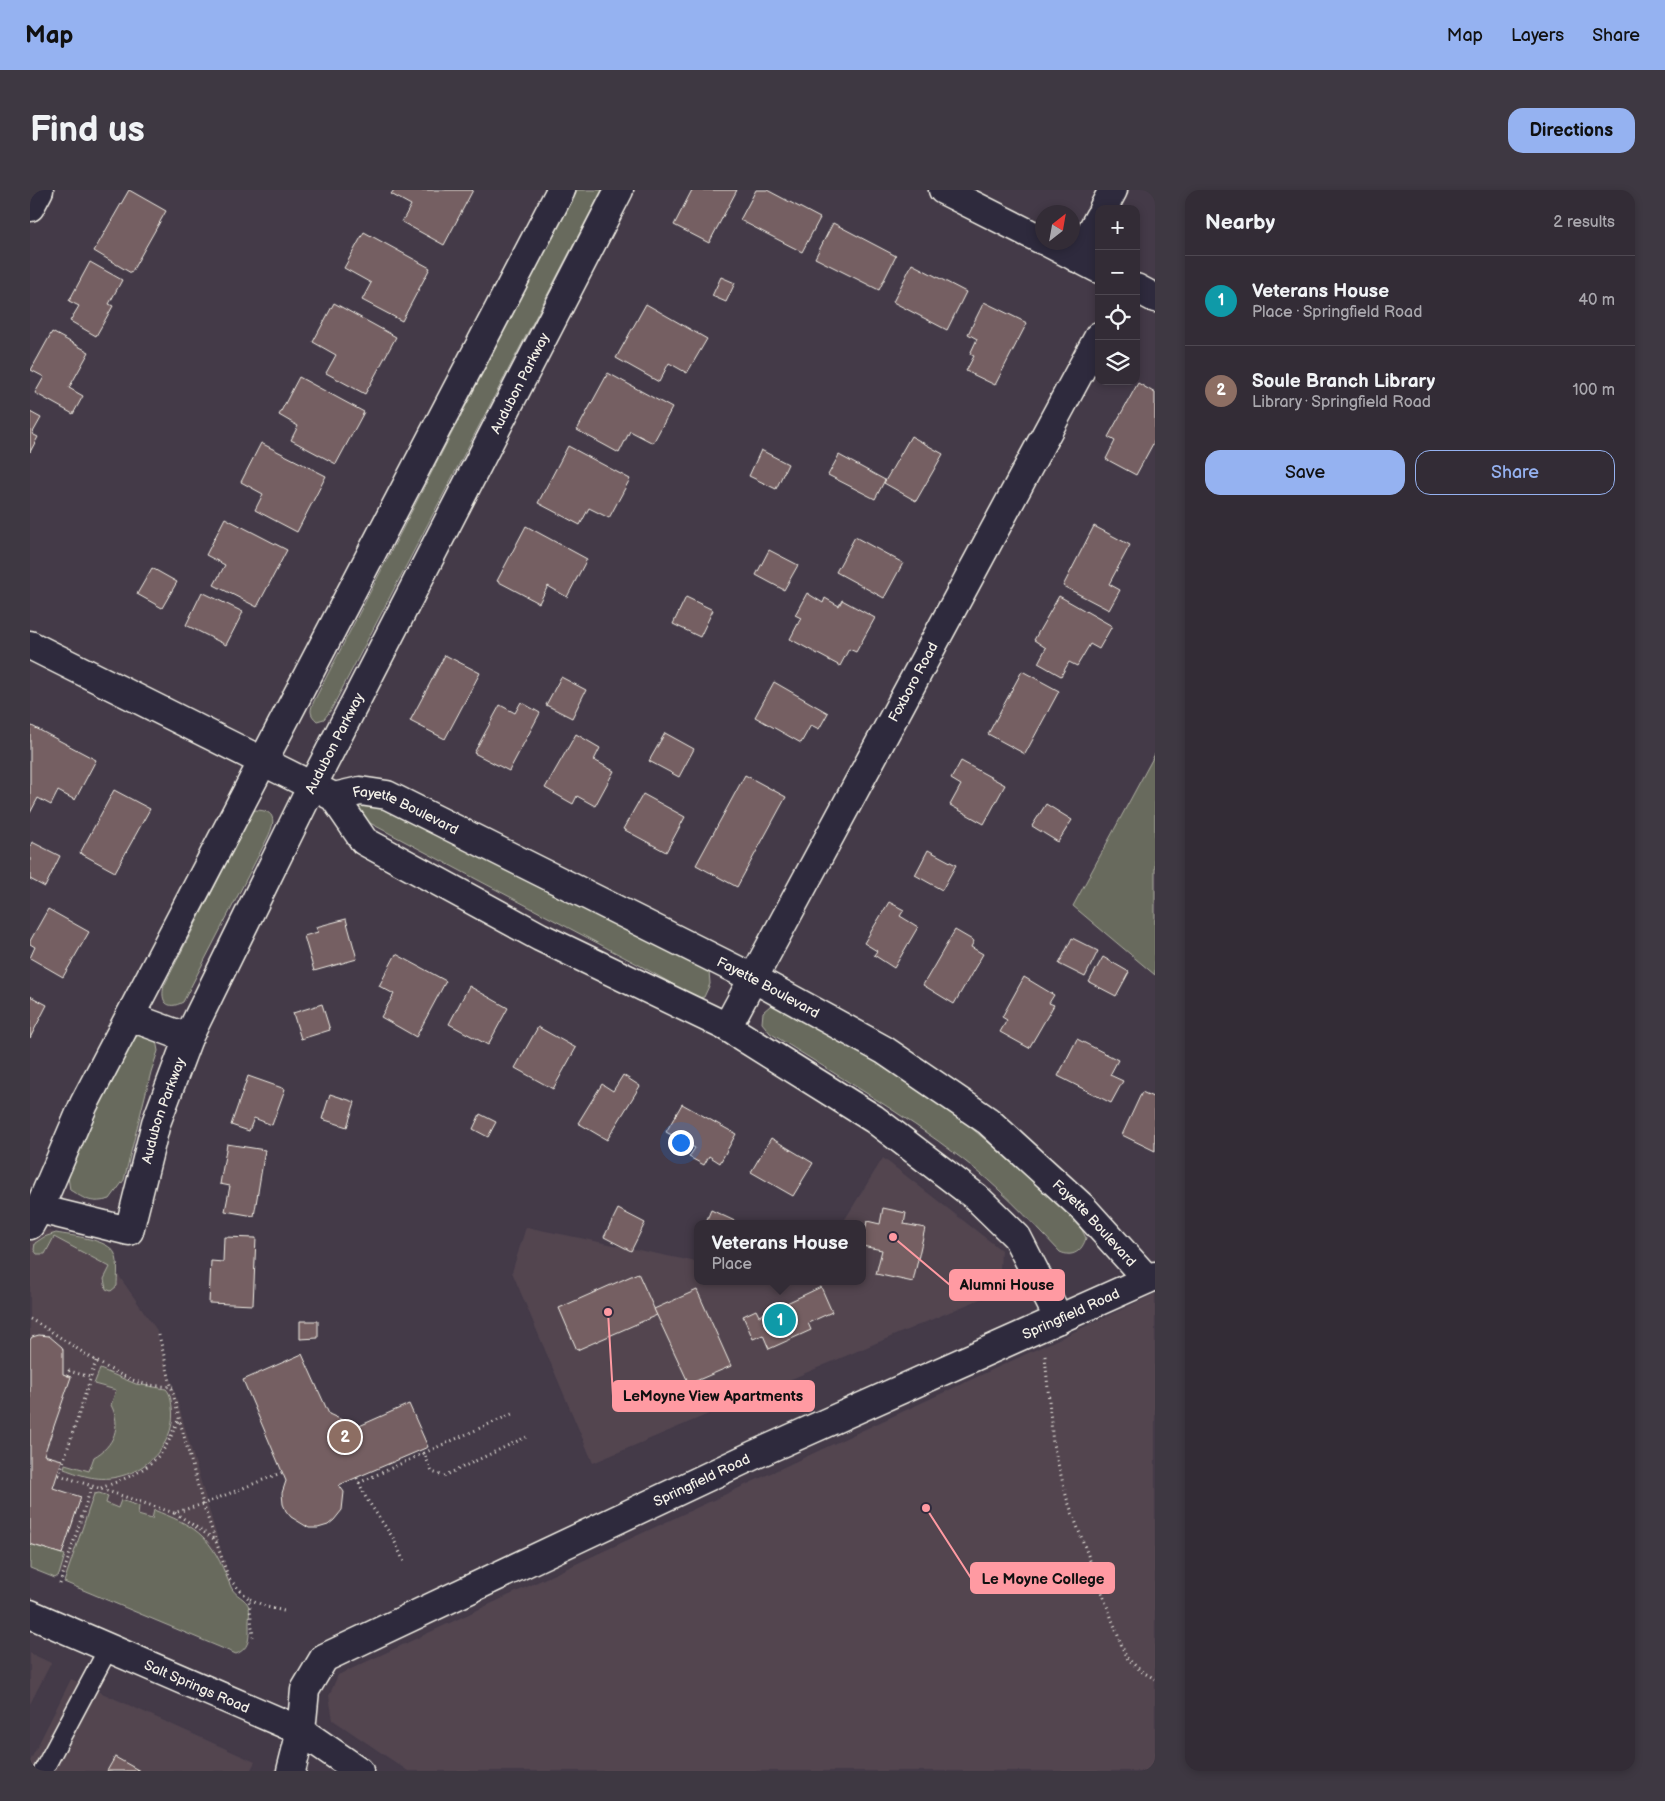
<!DOCTYPE html>
<meta charset="utf-8">
<style>
body{margin:0;font-family:"Balsamiq Sans",sans-serif;background:#3e3842;color:#f1f3f6}
.controls{position:absolute;right:15px;top:15px;display:grid;overflow:hidden;border-radius:10px;box-shadow:0 2px 8px #0003}
.controls button{width:45px;height:45px;display:grid;place-items:center;padding:0;border:0;border-bottom:1px solid #4e4851;background:#332c36;color:#f1f3f6;font:25px sans-serif}
.compass{position:absolute;left:1005px;top:15px;width:45px;height:45px;border-radius:50%;background:#332c36;box-shadow:0 2px 8px #0003;rotate:31deg}
.you{position:absolute;left:650px;top:952px;width:18px;height:18px;margin:-12px;border:4px solid #fff;border-radius:50%;background:#1a73e8;box-shadow:0 0 0 8px #1a73e833}
.badge{display:grid;place-items:center;width:32px;height:32px;border-radius:50%;background:#95b2f1;color:#fff;font-size:16px;font-weight:700}
.pin{position:absolute;translate:-50% -50%;border:2px solid #fff;box-shadow:0 1px 5px #0006}
.popup{position:absolute;left:664px;top:1030px;width:172px;height:65px;box-sizing:border-box;display:grid;place-content:center;border-radius:10px;background:#332c36;filter:drop-shadow(0 1px 4px #0005);font-size:16px;white-space:nowrap;color:#a9a7ad}
.popup b{font-size:19px;color:#f1f3f6}
.popup::after{content:'';position:absolute;left:50%;top:100%;margin-left:-10px;border:10px solid transparent;border-top-color:#332c36}
.list{margin:0;padding:0;list-style:none}
h2{display:flex;justify-content:space-between;align-items:center;height:65px;margin:0;padding:0 20px;font-size:21px}
h2 small{font-size:16px;font-weight:400;color:#a9a7ad}
.list li{display:grid;grid-template-columns:32px 1fr auto;gap:15px;align-items:center;box-sizing:border-box;height:90px;padding:0 20px;border-top:1px solid #4e4851}
.list b{display:block;font-size:19px;white-space:nowrap}
.list p{margin:0;font-size:16px;white-space:nowrap;color:#a9a7ad}
.list em{font-size:16px;font-style:normal;color:#a9a7ad}
.actions{display:flex;gap:10px;padding:15px 20px}
.actions a{flex:1;padding:11px 0;border:1px solid #95b2f1;border-radius:15px;text-align:center;font-size:18px;color:#95b2f1}
.actions .main{background:#95b2f1;color:#111}
.icon{flex:none;width:28px;height:28px;fill:none;stroke:currentColor;stroke-width:2;stroke-linecap:round;stroke-linejoin:round}
.map{position:relative;flex:none;width:1125px;height:1581px;overflow:hidden;border-radius:15px}
header{display:flex;align-items:center;gap:30px;box-sizing:border-box;height:70px;padding:0 25px;background:#95b2f1;color:#111}
header strong{font-size:24px}
nav{display:flex;gap:28px;margin-inline-start:auto;font-size:18px}
.intro{display:flex;align-items:center;justify-content:space-between;box-sizing:border-box;height:120px;padding:0 30px}
h1{margin:0;font-size:35px}
.button{padding:12px 22px;border-radius:15px;background:#95b2f1;color:#111;font-size:18px;font-weight:700}
main{display:flex;gap:30px;padding:0 30px}
aside{flex:1;background:#332c36;border-radius:15px;box-shadow:0 2px 8px #0003}
.map>svg:first-child{display:block}
.built{fill:#524550}
.green{fill:#676b5d;stroke:#aeaea2}
.building{fill:#745e62;stroke:#f4f1e8}
.lines{fill:none;stroke-linecap:round;stroke-linejoin:round}
.lane-casing{stroke:#f4f1e8;stroke-width:21}
.street-casing{stroke:#f4f1e8;stroke-width:31}
.secondary-casing{stroke:#f4f1e8;stroke-width:31}
.path{stroke:#f4f1e8;stroke-width:3;stroke-dasharray:1 4;stroke-linecap:butt}
.lane{stroke:#2f2a3d;stroke-width:18}
.street{stroke:#2f2a3d;stroke-width:28}
.secondary{stroke:#2f2a3d;stroke-width:28}
.labels{text-anchor:middle;stroke-width:4;stroke-linejoin:round;paint-order:stroke}
.street-label{font-size:14px;fill:#f4f1e8;stroke:#2f2a3d}
.leader{fill:none;stroke:#ff9aa2;stroke-width:2}
.callout-dot{fill:#ff9aa2;stroke:#2f2a3d;stroke-width:2}
.callout{fill:#ff9aa2;stroke:#ff9aa2;stroke-width:2}
.callout-label{font-size:15px;text-anchor:middle;font-weight:bold;fill:#111}
</style>
<header>
<strong>Map</strong>
<nav><a>Map</a><a>Layers</a><a>Share</a></nav>
</header>
<div class="intro"><h1>Find us</h1><a class="button">Directions</a></div>
<main>
<div class="map">
<svg width="1125" height="1581" viewBox="0 0 1125 1581">
<rect width="100%" height="100%" fill="#443a48"/>
<filter id="ink" filterUnits="userSpaceOnUse"><feTurbulence type="fractalNoise" baseFrequency=".02" numOctaves="2"/><feDisplacementMap in="SourceGraphic" scale="10" xChannelSelector="R" yChannelSelector="G"/><feConvolveMatrix kernelMatrix="1 2 1 2 8 2 1 2 1" color-interpolation-filters="sRGB"/></filter>
<g filter="url(#ink)">
<!-- built -->
<g class="built">
<path d="M853 968 971 1060 969 1101 563 1273 482 1082 496 1037 667 1072 668 1091H832V1034H812Z"/>
<path d="M19 1040 82 1076 126 1139 213 1435 204 1453 0 1371V1053L5 1044Z"/>
<path d="M1125 1104V1581H378L303 1530 299 1506 308 1485Z"/>
<path d="M0 1463 21 1473 0 1514Z"/>
<path d="M41 1489 225 1572 220 1581H0V1571Z"/>
</g>
<!-- green -->
<g class="green">
<path d="M547 0H572L301 520 294 529 287 531C279 524 280 520 284 511Z"/>
<path d="M1125 564V785L1043 716Z"/>
<path d="M318 611 344 614 679 781 680 794 674 807 667 808 609 775 321 623Z"/>
<path d="M225 620C247 620 245 632 238 647L153 812C137 821 130 811 134 796L222 623Z"/>
<path d="M741 815 753 816 770 826 842 870 926 925 983 973 1024 1010 1052 1040 1056 1048C1052 1061 1043 1068 1030 1062 999 1029 967 995 931 968 871 922 804 884 740 843L732 833 733 822Z"/>
<path d="M114 842 126 850 128 861 121 882 94 990 80 1009C62 1014 56 1010 40 1000L37 980 38 972 98 858 106 847Z"/>
<path d="M26 1043C42 1046 79 1049 85 1064 89 1073 87 1087 87 1096L81 1101 76 1099 74 1089 80 1077 24 1047 15 1064H7L4 1060 5 1053 14 1047Z"/>
<path d="M70 1179 106 1194 136 1199C141 1204 141 1211 142 1217 147 1249 120 1279 91 1286 69 1292 53 1286 34 1279L35 1274 59 1281 64 1267C84 1256 92 1236 81 1215L86 1200 64 1194Z"/>
<path d="M69 1303 78 1306 76 1313 88 1318 91 1310 109 1316 108 1325 122 1329 124 1320C141 1327 161 1334 174 1348 188 1363 193 1379 201 1397 205 1406 216 1408 219 1417 220 1421 219 1428 219 1432 219 1446 221 1458 206 1464L34 1392 64 1304Z"/>
<path d="M0 1354 35 1365 29 1385 25 1388 0 1378Z"/>
</g>
<!-- building -->
<g class="building">
<path d="M99 0 136 21 101 83 64 61Z"/>
<path d="M364 0H443L414 55 372 32 381 15 361 4Z"/>
<path d="M662 0H707L679 53 644 35Z"/>
<path d="M726 0H737L790 28 772 62 710 30Z"/>
<path d="M803 33 866 66 849 100 785 68Z"/>
<path d="M334 42 400 78 372 131 332 110 341 93 314 78Z"/>
<path d="M60 72 92 90 79 114 83 116 66 146 40 131 49 116 39 111Z"/>
<path d="M882 74 936 102 917 140 863 112Z"/>
<path d="M691 87 705 93 696 112 682 106Z"/>
<path d="M954 112 997 133 965 195 936 181 944 166 940 164 947 149 938 144Z"/>
<path d="M304 113 366 147 335 204 296 183 306 165 283 152Z"/>
<path d="M616 114 677 149 657 183 639 173 629 192 586 168Z"/>
<path d="M22 142 59 162 39 198 53 206 43 224 5 203 14 187 1 180Z"/>
<path d="M578 183 642 218 623 253 600 241 589 263 547 240Z"/>
<path d="M269 187 334 222 306 274 261 250 268 236 249 225Z"/>
<path d="M1108 193 1125 203V250L1106 285 1076 269 1085 251 1078 247Z"/>
<path d="M0 222 11 228 2 244 8 247 0 262Z"/>
<path d="M881 246 913 264 886 311 854 293Z"/>
<path d="M231 253 296 286 267 342 225 320 233 304 211 292Z"/>
<path d="M538 256 600 289 579 328 559 318 550 335 508 313Z"/>
<path d="M731 260 758 274 746 299 719 286Z"/>
<path d="M809 265 855 290 845 309 798 285Z"/>
<path d="M195 328 257 360 227 417 184 395 195 375 176 365Z"/>
<path d="M496 336 557 369 537 407 518 396 509 413 467 391Z"/>
<path d="M1064 336 1100 355 1079 394 1090 400 1079 420 1033 396Z"/>
<path d="M825 347 873 373 854 408 806 382Z"/>
<path d="M739 360 768 375 754 400 726 385Z"/>
<path d="M122 378 147 392 132 418 107 404Z"/>
<path d="M172 402 213 422 196 455 156 435Z"/>
<path d="M777 403 793 413 795 408 809 416 812 410 845 428 826 462 819 459 810 476 760 449 771 428 765 425Z"/>
<path d="M1029 406 1082 436 1069 459 1060 454 1047 476 1039 472 1031 486 1008 473 1016 458 1004 450Z"/>
<path d="M656 407 683 420 670 447 643 434Z"/>
<path d="M415 465 450 483 415 549 380 531Z"/>
<path d="M992 481 1029 501 995 564 958 544Z"/>
<path d="M531 487 556 500 542 528 516 515Z"/>
<path d="M744 492 798 523 789 539 781 535 771 553 725 527Z"/>
<path d="M491 512 510 523 479 581 444 563 470 515 485 523Z"/>
<path d="M0 535 66 570 45 610 28 601 21 615 8 608 0 623Z"/>
<path d="M635 543 664 559 649 587 619 571Z"/>
<path d="M546 544 570 558 564 570 584 581 565 616 547 606 543 614 515 598Z"/>
<path d="M931 571 975 595 954 634 920 615 931 595 921 589Z"/>
<path d="M715 585 756 607 707 697 666 675Z"/>
<path d="M84 600 120 619 85 682 50 663Z"/>
<path d="M613 604 655 627 636 662 593 639Z"/>
<path d="M1016 614 1042 630 1028 652 1002 636Z"/>
<path d="M2 652 30 666 15 697 0 689V657Z"/>
<path d="M898 660 926 675 912 700 885 685Z"/>
<path d="M859 712 874 720 870 726 888 737 864 778 844 765 847 761 834 753Z"/>
<path d="M18 719 59 742 33 787 0 768 5 757 0 754V751Z"/>
<path d="M316 729 327 769 284 781 274 746 288 742 286 737Z"/>
<path d="M925 740 944 751 941 757 953 764 924 814 893 795Z"/>
<path d="M1042 748 1068 761 1055 787 1029 774Z"/>
<path d="M366 764 416 791 386 847 351 827 364 804 349 796Z"/>
<path d="M1073 767 1099 782 1086 806 1059 792Z"/>
<path d="M994 787 1024 805 1019 813 1024 815 999 858 970 842 977 830 972 827Z"/>
<path d="M439 796 478 818 458 855 419 834Z"/>
<path d="M0 806 17 815 0 848Z"/>
<path d="M292 814 300 840 271 849 263 823Z"/>
<path d="M508 837 546 858 523 899 485 878Z"/>
<path d="M1047 849 1088 870 1080 885 1093 891 1081 913 1028 886Z"/>
<path d="M593 885 610 896 577 950 548 933 572 894 583 901Z"/>
<path d="M218 886 255 899 242 935 224 928 219 941 201 935Z"/>
<path d="M1112 902 1125 908V961L1092 945Z"/>
<path d="M300 904 325 912 317 937 292 929Z"/>
<path d="M652 914 706 944 690 973 679 966 674 975 659 967 665 958 636 942Z"/>
<path d="M450 924 466 932 458 947 443 939Z"/>
<path d="M741 948 783 973 763 1006 721 982Z"/>
<path d="M197 954 235 960 224 1026 195 1021 200 996 190 994Z"/>
<path d="M853 1018 876 1023 874 1034 895 1038 883 1092 846 1084 852 1060 832 1056 837 1031 850 1034Z"/>
<path d="M588 1019 615 1033 601 1061 574 1047Z"/>
<path d="M681 1020 709 1033V1034H675Z"/>
<path d="M194 1047 226 1048 223 1115 179 1113 181 1071 193 1072Z"/>
<path d="M608 1083 627 1125 547 1160 529 1118Z"/>
<path d="M791 1097 802 1122 778 1133 781 1140 739 1159 733 1145 723 1149 713 1126 726 1120 729 1126Z"/>
<path d="M667 1100 701 1176 659 1194 624 1119Z"/>
<path d="M270 1131H288V1148L270 1149Z"/>
<path d="M9 1145 19 1146 32 1157 33 1160V1184L41 1187 14 1265 32 1270 23 1298 51 1307 32 1364 0 1354V1150L2 1147Z"/>
<path d="M272 1164 299 1224 327 1237 379 1214 398 1257 309 1295 314 1302 312 1320 304 1330 298 1335 288 1338H279L261 1327 256 1321 253 1314 252 1303 256 1291 213 1190Z"/>
<path d="M85 1567 110 1581H77Z"/>
</g>
<g class="lines">
<!-- lane casing -->
<g class="lane-casing">
<path id="lane" d="M13 1581 78 1459"/>
</g>
<!-- street casing -->
<g class="street-casing">
<g id="street">
<path d="M913 0 1012 50"/>
<path d="M0 17 9 0"/>
<path d="M1073 19 1083 0"/>
<path d="M1017 52 1069 79"/>
<path d="M1047 68 1069 27"/>
<path d="M1106 98 1125 108"/>
<path d="M0 455 304 607 334 651 510 747 697 837 844 929 946 1007 987 1047 1029 1129"/>
<path id="s1" d="M304 607 330 601 357 605 723 788 854 860 958 931 1051 1016 1117 1089"/>
<path d="M101 827 158 848"/>
<path id="s2" d="M697 837 1069 146"/>
<path id="s3" d="M9 1019 99 1041 126 933 158 848 282 596 589 0"/>
<path d="M0 1035 9 1019 54 914 531 0"/>
<path d="M261 1581 271 1541 329 1581"/>
</g>
</g>
<!-- secondary casing -->
<g class="secondary-casing">
<g id="secondary">
<path id="s4" d="M0 1424 271 1541 275 1500 294 1468 724 1265 1125 1086"/>
</g>
</g>
<!-- path -->
<g class="path">
<path d="M0 1129C35 1148 71 1179 108 1192 118 1196 132 1196 143 1197"/>
<path d="M129 1145 149 1228 173 1314 199 1389 219 1409 223 1447"/>
<path d="M1015 1166 1023 1254 1037 1309 1096 1467 1111 1481 1125 1489"/>
<path d="M66 1171 29 1285 144 1323 173 1314 253 1282"/>
<path d="M37 1186 39 1181 60 1187"/>
<path d="M394 1263 484 1223"/>
<path d="M327 1288 336 1308 363 1348 375 1374"/>
<path d="M329 1293 394 1263 402 1282 414 1286 496 1247"/>
<path d="M71 1298C97 1288 123 1279 137 1254 142 1246 144 1237 149 1229"/>
<path d="M145 1323 187 1351"/>
<path d="M30 1394 62 1295"/>
<path d="M220 1409 237 1417 254 1421"/>
</g>
<!-- lane -->
<use href="#lane" class="lane"/>
<!-- street -->
<use href="#street" class="street"/>
<!-- secondary -->
<use href="#secondary" class="secondary"/>
</g>
</g>
<g class="labels">
<!-- street labels -->
<g class="street-label">
<text dy="5" stroke="none"><textPath href="#s3" startOffset="1029">Audubon Parkway</textPath></text>
<text dy="5" stroke="none"><textPath href="#s2" startOffset="392">Foxboro Road</textPath></text>
<text dy="5" stroke="none"><textPath href="#s3" startOffset="624">Audubon Parkway</textPath></text>
<text dy="5" stroke="none"><textPath href="#s1" startOffset="76">Fayette Boulevard</textPath></text>
<text dy="5" stroke="none"><textPath href="#s1" startOffset="481">Fayette Boulevard</textPath></text>
<text dy="5" stroke="none"><textPath href="#s3" startOffset="218">Audubon Parkway</textPath></text>
<text dy="5" stroke="none"><textPath href="#s1" startOffset="886">Fayette Boulevard</textPath></text>
<text dy="5" stroke="none"><textPath href="#s4" startOffset="1196">Springfield Road</textPath></text>
<text dy="5" stroke="none"><textPath href="#s4" startOffset="791">Springfield Road</textPath></text>
<text dy="5" stroke="none"><textPath href="#s4" startOffset="182">Salt Springs Road</textPath></text>
</g>
</g>
<!-- callouts -->
<path class="leader" d="M863 1047L920 1095M578 1122L583 1206M896 1318L941 1388"/>
<g class="callout-dot">
<circle cx="863" cy="1047" r="5"/>
<circle cx="578" cy="1122" r="5"/>
<circle cx="896" cy="1318" r="5"/>
</g>
<g class="callout">
<rect x="920" y="1080" width="114" height="30" rx="5"/>
<rect x="583" y="1191" width="201" height="30" rx="5"/>
<rect x="941" y="1373" width="143" height="30" rx="5"/>
</g>
<g class="callout-label">
<text x="977" y="1100">Alumni House</text>
<text x="683" y="1211">LeMoyne View Apartments</text>
<text x="1013" y="1394">Le Moyne College</text>
</g>
</svg>
<div class="controls">
<button>+</button>
<button>−</button>
<button><svg class="icon" aria-label="locate" viewBox="0 0 24 24"><circle cx="12" cy="12" r="6"/><path d="M12 2v4M12 18v4M2 12h4M18 12h4"/></svg></button>
<button><svg class="icon" aria-label="layers" viewBox="0 0 24 24"><path d="M12 4l9 5-9 5-9-5zM3 14l9 5 9-5"/></svg></button>
</div>
<svg class="compass" viewBox="-18 -18 36 36"><path d="M0-13l5 13h-10z" fill="#e53935"/><path d="M0 13l5-13h-10z" fill="#a9a7ad"/></svg>
<div class="you"></div>
<div class="pin badge" style="left:750px;top:1130px;background:#0f9aa8">1</div>
<div class="popup"><b>Veterans House</b>Place</div>
<div class="pin badge" style="left:315px;top:1247px;background:#8d6e63">2</div>
</div>
<aside>
<h2>Nearby<small>2 results</small></h2>
<ul class="list">
<li><span class="badge" style="background:#0f9aa8">1</span><div><b>Veterans House</b><p>Place · Springfield Road</p></div><em>40 m</em></li>
<li><span class="badge" style="background:#8d6e63">2</span><div><b>Soule Branch Library</b><p>Library · Springfield Road</p></div><em>100 m</em></li>
</ul>
<div class="actions"><a class="main">Save</a><a>Share</a></div>
</aside>
</main>
